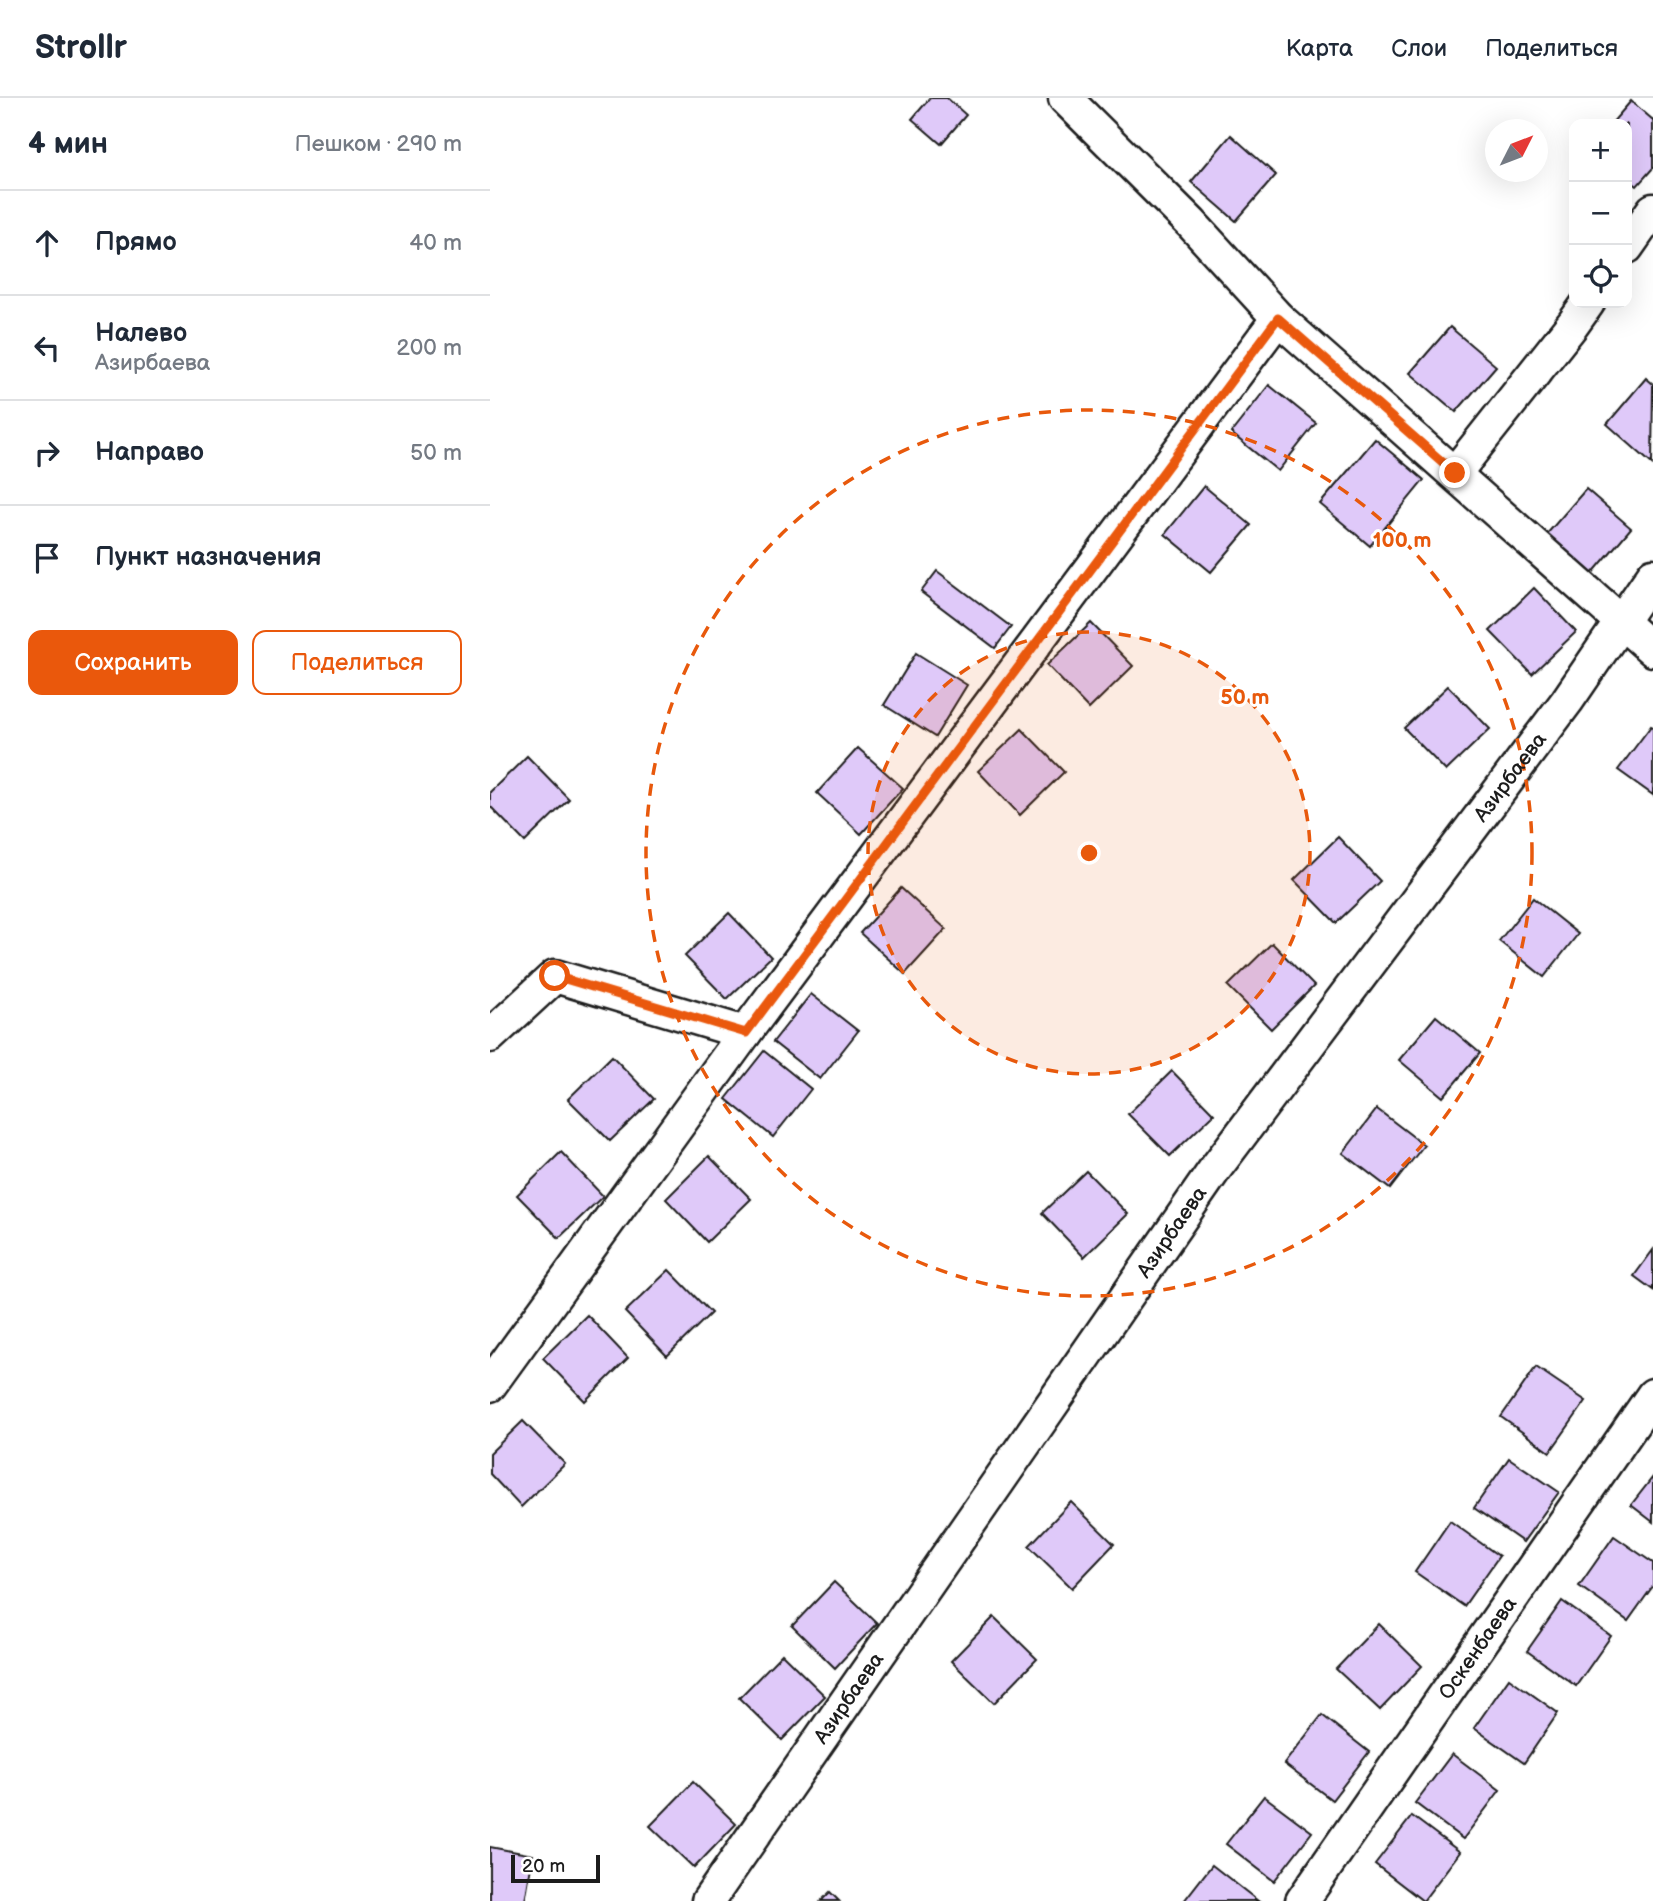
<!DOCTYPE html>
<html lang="ru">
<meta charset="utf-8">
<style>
body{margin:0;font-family:"Balsamiq Sans",sans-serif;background:#f6f6f7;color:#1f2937}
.controls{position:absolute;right:21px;top:21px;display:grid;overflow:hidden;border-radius:14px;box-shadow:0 7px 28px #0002}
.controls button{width:63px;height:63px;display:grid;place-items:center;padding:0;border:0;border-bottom:2px solid #e0e1e3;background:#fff;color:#1f2937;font:35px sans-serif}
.compass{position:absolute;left:995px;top:21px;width:63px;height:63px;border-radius:50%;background:#fff;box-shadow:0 7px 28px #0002;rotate:48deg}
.scale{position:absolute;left:21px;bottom:18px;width:89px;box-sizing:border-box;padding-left:7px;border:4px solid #1c1c1c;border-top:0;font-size:19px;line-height:24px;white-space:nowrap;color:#1c1c1c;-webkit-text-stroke:5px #fff;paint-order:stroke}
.stop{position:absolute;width:21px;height:21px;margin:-16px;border:5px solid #ea580c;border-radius:50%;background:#fff}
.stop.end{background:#ea580c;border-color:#fff;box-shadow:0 2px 7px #0008}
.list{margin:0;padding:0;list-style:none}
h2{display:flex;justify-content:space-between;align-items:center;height:91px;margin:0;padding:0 28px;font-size:30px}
h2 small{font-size:23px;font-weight:400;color:#747a83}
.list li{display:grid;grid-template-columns:46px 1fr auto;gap:21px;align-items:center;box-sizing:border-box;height:105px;padding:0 28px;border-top:2px solid #e0e1e3}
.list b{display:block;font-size:26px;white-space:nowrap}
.list p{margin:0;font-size:23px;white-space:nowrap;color:#747a83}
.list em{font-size:23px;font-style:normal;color:#747a83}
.actions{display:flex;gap:14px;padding:21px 28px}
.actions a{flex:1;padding:16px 0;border:2px solid #ea580c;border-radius:14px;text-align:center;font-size:24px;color:#ea580c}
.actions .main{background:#ea580c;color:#fff}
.icon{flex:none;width:38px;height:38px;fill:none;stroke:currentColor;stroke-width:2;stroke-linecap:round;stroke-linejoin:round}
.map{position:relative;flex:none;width:1163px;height:1803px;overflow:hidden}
header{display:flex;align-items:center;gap:42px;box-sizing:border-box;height:98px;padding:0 35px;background:#fff;border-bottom:2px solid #e0e1e3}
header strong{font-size:33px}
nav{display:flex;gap:38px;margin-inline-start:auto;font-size:24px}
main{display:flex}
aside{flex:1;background:#fff}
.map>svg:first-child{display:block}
.building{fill:#dfc9f9;stroke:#1c1c1c;stroke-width:2}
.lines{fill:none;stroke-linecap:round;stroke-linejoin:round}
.minor-casing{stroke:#1c1c1c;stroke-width:37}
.minor{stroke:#fff;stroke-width:32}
.route{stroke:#ea580c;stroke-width:9}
.ring{fill:none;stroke:#e8590c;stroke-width:3.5;stroke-dasharray:12 9}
.labels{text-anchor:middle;stroke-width:6;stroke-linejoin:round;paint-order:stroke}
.street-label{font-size:21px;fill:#1c1c1c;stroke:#fff}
.centre{fill:#e8590c;stroke:#fff;stroke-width:3.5}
.ring-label{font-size:21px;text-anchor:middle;font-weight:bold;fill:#e8590c;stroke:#fff;stroke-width:6;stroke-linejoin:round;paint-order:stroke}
</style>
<header>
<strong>Strollr</strong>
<nav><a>Карта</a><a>Слои</a><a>Поделиться</a></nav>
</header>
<main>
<aside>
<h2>4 мин<small>Пешком · 290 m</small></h2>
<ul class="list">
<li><svg class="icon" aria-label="ahead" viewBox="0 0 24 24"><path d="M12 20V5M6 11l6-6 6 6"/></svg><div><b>Прямо</b></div><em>40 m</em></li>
<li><svg class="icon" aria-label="left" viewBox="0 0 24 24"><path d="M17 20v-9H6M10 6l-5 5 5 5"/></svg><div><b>Налево</b><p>Азирбаева</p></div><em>200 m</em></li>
<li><svg class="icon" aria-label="right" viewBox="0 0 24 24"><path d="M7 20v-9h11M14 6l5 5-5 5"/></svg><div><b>Направо</b></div><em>50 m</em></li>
<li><svg class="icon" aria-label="arrive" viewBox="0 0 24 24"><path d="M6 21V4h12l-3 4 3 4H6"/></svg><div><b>Пункт назначения</b></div></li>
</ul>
<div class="actions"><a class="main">Сохранить</a><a>Поделиться</a></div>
</aside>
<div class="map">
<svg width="1163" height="1803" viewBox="0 0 1163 1803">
<rect width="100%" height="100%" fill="#fff"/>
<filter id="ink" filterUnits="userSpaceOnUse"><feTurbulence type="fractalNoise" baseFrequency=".0143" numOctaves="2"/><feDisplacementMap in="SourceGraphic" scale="14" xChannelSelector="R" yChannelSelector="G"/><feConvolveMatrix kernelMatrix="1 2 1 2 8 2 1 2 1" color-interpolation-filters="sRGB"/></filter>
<g filter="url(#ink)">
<!-- building -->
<g class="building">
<path d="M440 0H457L476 17 451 46 422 21Z"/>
<path d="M1141 3 1163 22V70L1147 88 1137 80V26H1121Z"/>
<path d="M741 37 786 77 746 123 701 84Z"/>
<path d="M960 229 1006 268 966 314 920 275Z"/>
<path d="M1156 280 1163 286 1162 366 1117 326Z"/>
<path d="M779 287 826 325 788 373 741 335Z"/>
<path d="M885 341 934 382 880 448 830 406Z"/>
<path d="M714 388 761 427 721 474 675 436Z"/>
<path d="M1096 391 1141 430 1101 477 1056 437Z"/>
<path d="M447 473 521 529 505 550 431 494Z"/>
<path d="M1044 490 1086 534 1042 576 1000 533Z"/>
<path d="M601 525 643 568 599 611 557 567Z"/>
<path d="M426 555 477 587 445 639 394 607Z"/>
<path d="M958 588 1000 631 956 673 914 630Z"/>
<path d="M1161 628 1163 629V697L1128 672Z"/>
<path d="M532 631 574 674 530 717 488 673Z"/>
<path d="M368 650 413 690 371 736 327 695Z"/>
<path d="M37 658 79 701 35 744 0 708V694Z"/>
<path d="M848 739 890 783 846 825 804 782Z"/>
<path d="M411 790 456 831 415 876 370 835Z"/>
<path d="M1043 800 1088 836 1054 879 1009 843Z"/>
<path d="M239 815 281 859 237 901 195 858Z"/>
<path d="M782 845 824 888 781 931 738 888Z"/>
<path d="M321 896 368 933 330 981 283 944Z"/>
<path d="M946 918 990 955 953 999 909 962Z"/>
<path d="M274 953 321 991 283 1039 236 1001Z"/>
<path d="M122 958 164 1001 120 1043 78 1001Z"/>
<path d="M682 973 724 1016 680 1058 638 1016Z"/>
<path d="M887 1011 934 1047 900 1091 853 1055Z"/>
<path d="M71 1054 113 1098 69 1140 27 1097Z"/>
<path d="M219 1058 261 1101 217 1144 176 1101Z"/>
<path d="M596 1073 638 1116 594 1159 552 1115Z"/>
<path d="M1163 1152V1192L1144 1178Z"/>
<path d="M179 1172 221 1215 177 1258 135 1214Z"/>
<path d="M97 1217 138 1260 95 1303 53 1260Z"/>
<path d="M1046 1269 1096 1303 1060 1354 1011 1319Z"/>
<path d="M33 1323 75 1366 31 1409 0 1376V1355Z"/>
<path d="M1019 1360 1069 1394 1033 1444 984 1410Z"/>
<path d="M1163 1379V1424L1141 1407Z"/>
<path d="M581 1404 624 1446 582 1490 539 1448Z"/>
<path d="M960 1423 1009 1458 974 1508 925 1474Z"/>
<path d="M1124 1438 1163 1465V1488L1138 1523 1089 1488Z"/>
<path d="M344 1484 387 1525 345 1570 302 1528Z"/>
<path d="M1072 1503 1121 1538 1086 1588 1037 1553Z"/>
<path d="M504 1519 547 1561 504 1605 461 1563Z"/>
<path d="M889 1526 932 1568 890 1612 846 1571Z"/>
<path d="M292 1556 335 1598 292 1642 249 1600Z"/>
<path d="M1019 1580 1068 1615 1034 1665 984 1630Z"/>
<path d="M832 1617 879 1654 842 1702 794 1666Z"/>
<path d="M962 1656 1010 1692 973 1741 925 1705Z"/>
<path d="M203 1684 246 1726 204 1770 160 1728Z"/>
<path d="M774 1698 822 1734 784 1783 736 1746Z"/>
<path d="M922 1718 970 1754 933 1803 885 1766Z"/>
<path d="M0 1749 43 1757 35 1803H0Z"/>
<path d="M722 1767 768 1803H694Z"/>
<path d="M340 1794 349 1803H331Z"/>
</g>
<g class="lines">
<!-- minor casing -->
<g class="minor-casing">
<g id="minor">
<path d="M575 0 701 125 788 220 1163 552"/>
<path d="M1137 149 1163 112"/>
<path d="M965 375 1083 226 1098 205"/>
<path d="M0 938 65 878 255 935"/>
<path d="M0 1287 255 935 788 220"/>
<path id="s1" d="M218 1803 725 1071 1077 603 1163 477"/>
<path id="s2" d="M812 1803 1163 1297"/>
</g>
</g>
<!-- minor -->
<use href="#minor" class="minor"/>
</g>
</g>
<g class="lines" filter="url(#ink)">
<!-- route -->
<path class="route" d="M65 878 256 935 788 220 965 375"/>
</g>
<!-- distance rings -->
<circle cx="599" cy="755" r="221" fill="#e8590c" fill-opacity=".12"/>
<g class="ring">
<circle cx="599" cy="755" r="221"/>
<circle cx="599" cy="755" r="443"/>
</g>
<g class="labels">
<!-- street labels -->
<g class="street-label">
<text dy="7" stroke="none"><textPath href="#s1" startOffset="1381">Азирбаева</textPath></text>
<text dy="7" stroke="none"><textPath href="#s1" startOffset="814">Азирбаева</textPath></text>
<text dy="7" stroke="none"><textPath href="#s2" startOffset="308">Оскенбаева</textPath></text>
<text dy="7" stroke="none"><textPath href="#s1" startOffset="247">Азирбаева</textPath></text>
</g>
</g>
<circle cx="599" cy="755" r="10" class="centre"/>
<g class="ring-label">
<text x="912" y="449">100 m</text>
<text x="755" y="606">50 m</text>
</g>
</svg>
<div class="controls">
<button>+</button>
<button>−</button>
<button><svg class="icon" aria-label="locate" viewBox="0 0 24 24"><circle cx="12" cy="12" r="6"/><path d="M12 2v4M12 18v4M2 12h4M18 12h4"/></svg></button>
</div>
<svg class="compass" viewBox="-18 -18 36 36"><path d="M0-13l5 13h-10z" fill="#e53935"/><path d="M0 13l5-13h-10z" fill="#747a83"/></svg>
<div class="scale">20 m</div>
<div class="stop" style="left:65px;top:878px"></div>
<div class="stop end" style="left:965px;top:375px"></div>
</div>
</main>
